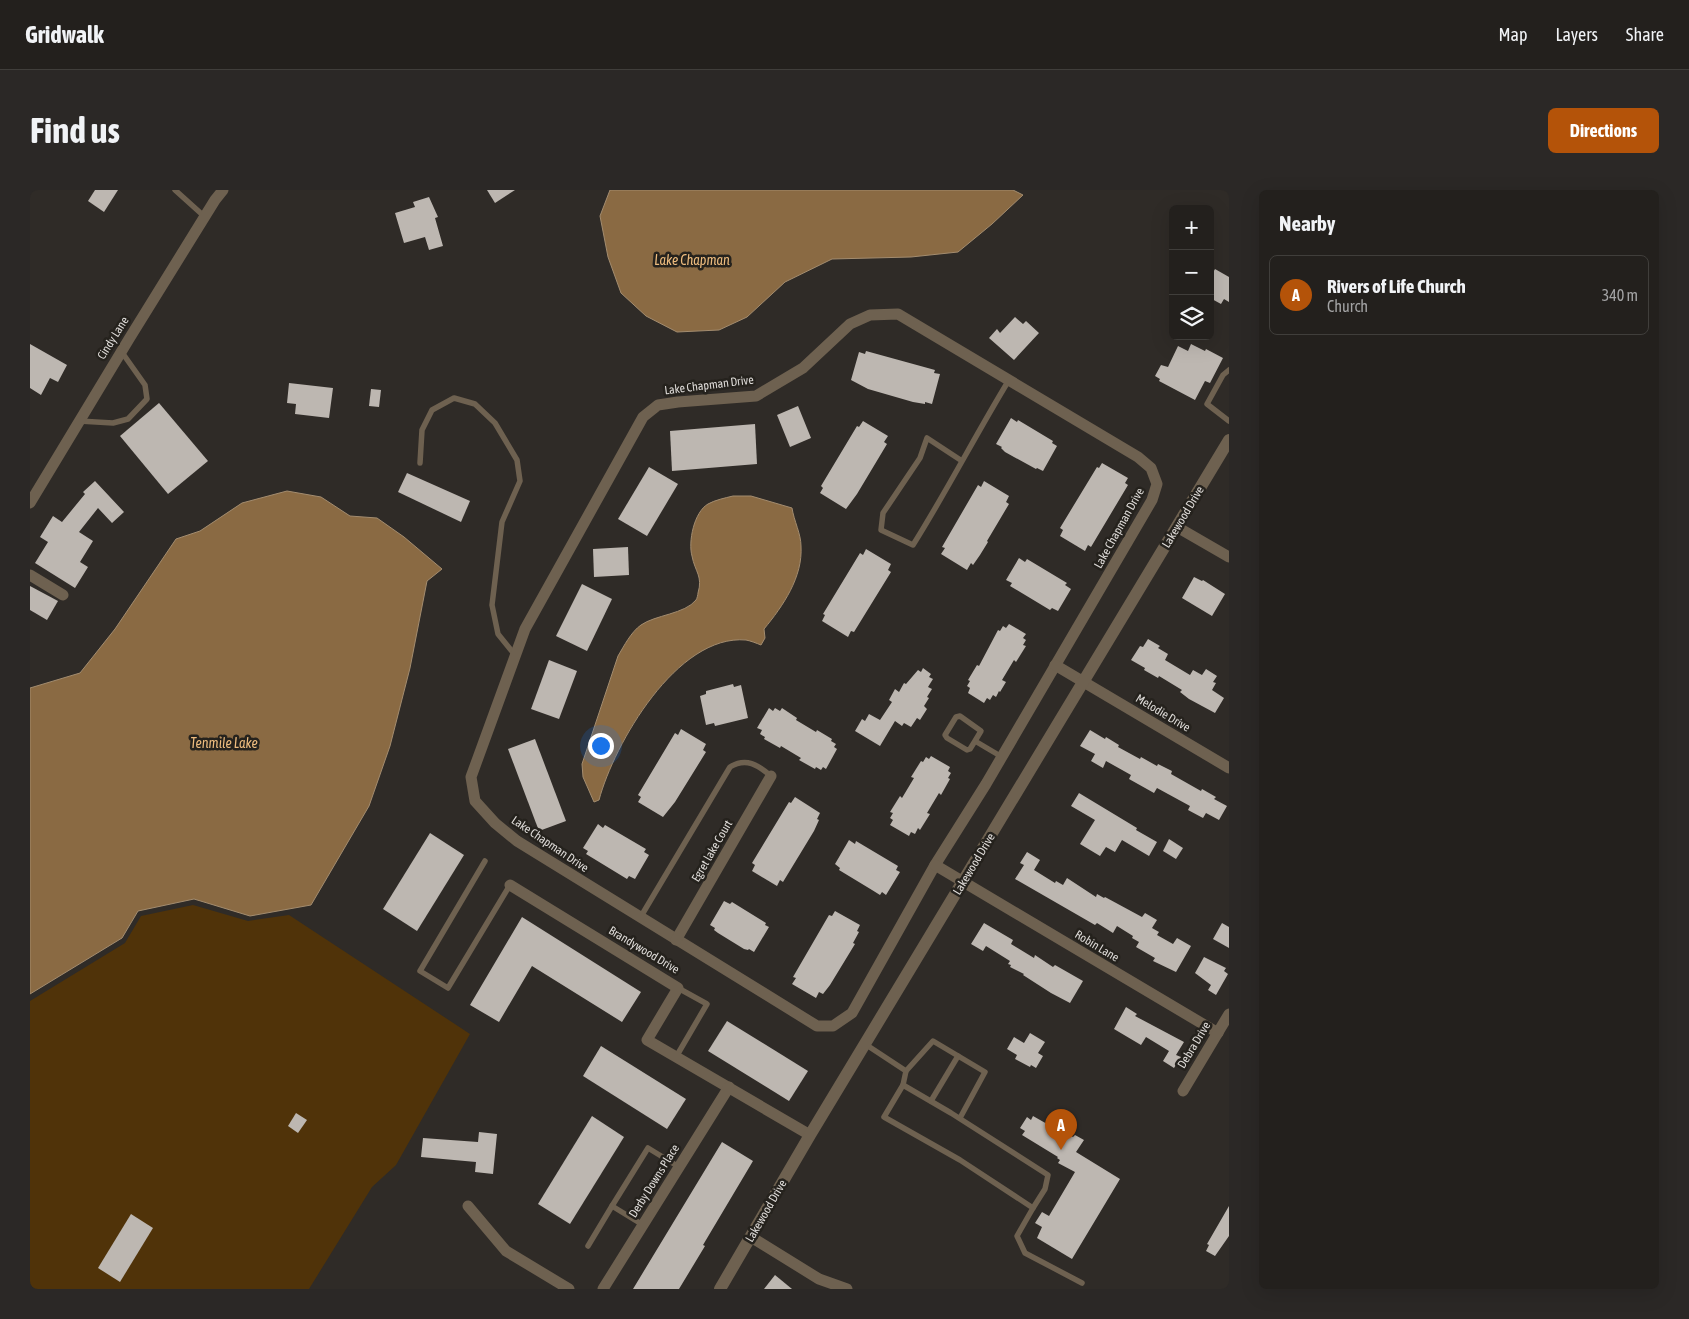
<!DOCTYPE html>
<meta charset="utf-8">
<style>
body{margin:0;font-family:"Asap Condensed",sans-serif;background:#2b2826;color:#f1f3f6}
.controls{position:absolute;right:15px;top:15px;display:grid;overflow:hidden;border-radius:8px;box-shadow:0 5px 20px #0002}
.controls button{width:45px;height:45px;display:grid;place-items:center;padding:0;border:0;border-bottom:1px solid #403e3b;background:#23201d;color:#f1f3f6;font:25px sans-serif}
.you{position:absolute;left:570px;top:555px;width:18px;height:18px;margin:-12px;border:4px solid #fff;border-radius:50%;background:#1a73e8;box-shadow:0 0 0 8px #1a73e833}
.badge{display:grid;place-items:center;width:32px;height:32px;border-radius:50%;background:#b45309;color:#fff;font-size:16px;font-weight:700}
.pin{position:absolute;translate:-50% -41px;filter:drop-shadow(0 1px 2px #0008)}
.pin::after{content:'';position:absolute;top:26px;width:18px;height:15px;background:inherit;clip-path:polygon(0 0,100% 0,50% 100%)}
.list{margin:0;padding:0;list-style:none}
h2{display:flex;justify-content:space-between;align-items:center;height:65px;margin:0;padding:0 20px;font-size:21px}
h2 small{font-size:16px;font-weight:400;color:#a3a3a4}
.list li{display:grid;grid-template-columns:32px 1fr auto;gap:15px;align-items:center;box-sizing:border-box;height:80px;margin:0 10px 10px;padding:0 10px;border:1px solid #403e3b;border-radius:8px}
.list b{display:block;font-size:19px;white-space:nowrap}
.list p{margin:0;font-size:16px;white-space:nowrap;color:#a3a3a4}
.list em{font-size:16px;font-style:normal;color:#a3a3a4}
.icon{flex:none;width:28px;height:28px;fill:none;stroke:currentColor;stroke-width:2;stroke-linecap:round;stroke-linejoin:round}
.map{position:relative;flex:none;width:1199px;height:1099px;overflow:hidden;border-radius:8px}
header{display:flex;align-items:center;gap:30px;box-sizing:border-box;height:70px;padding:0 25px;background:#23201d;border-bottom:1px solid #403e3b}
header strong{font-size:24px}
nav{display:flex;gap:28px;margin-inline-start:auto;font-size:18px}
.intro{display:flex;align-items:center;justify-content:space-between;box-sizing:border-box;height:120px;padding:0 30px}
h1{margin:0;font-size:35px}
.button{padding:12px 22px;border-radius:8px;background:#b45309;color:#fff;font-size:18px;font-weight:700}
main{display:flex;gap:30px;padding:0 30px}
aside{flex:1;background:#23201d;border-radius:8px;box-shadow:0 5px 20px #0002}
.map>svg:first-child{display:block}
.green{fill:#503309}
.water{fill:#8a6a43;stroke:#a38c6f}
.building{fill:#bdb7b1}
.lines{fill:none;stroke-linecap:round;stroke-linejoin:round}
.service{stroke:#6e6150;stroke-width:5.5}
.minor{stroke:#6e6150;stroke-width:11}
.tertiary{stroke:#6e6150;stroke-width:12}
.labels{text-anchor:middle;stroke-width:5;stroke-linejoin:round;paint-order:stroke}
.street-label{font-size:12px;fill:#dddad7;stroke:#25221d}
.water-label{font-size:14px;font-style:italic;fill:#efbd7f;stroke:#25221d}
</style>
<header>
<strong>Gridwalk</strong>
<nav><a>Map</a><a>Layers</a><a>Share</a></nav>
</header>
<div class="intro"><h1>Find us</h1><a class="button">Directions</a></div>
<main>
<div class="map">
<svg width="1199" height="1099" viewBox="0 0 1199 1099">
<rect width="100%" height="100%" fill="#2f2b27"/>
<!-- green -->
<path class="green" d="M163 715 218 731 259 725 440 844 366 975 342 997 279 1099H0V811L95 753 111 726Z"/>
<!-- water -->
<g class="water">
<path d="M580 0H983L993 5 962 34 928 62 881 67 802 69 755 92 717 127 689 140 647 142 616 126 591 103 578 67 570 26Z"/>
<path d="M257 301 291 307 320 326 347 328 374 347 412 379 397 391 380 478 360 556 339 616 281 715 220 726 164 709 108 721 92 748 0 804V498L50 483 85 439 146 349 170 341 212 313Z"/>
<path d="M703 306H721L762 318C764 331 771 344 771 356 773 387 753 416 734 439L735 448 731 455C726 453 721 451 716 450 647 444 584 554 569 610L564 612 553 587 552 574 588 466C594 456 601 442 611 435 625 425 655 424 666 410 667 409 668 404 668 403 673 386 665 382 662 366 658 352 664 322 678 314 685 310 695 308 703 306Z"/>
</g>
<!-- building -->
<g class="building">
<path d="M65 0H88L74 22 58 11Z"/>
<path d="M457 0H485L465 13Z"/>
<path d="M399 7 408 27 405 28 413 56 399 60 395 47 374 53 365 23 385 17 383 12Z"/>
<path d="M1185 79 1199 87V112L1194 109 1191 114 1180 108V88Z"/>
<path d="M985 127 993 134 996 131 1009 143 984 170 959 148 967 139 970 143Z"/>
<path d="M0 154 37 175 28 192 20 188 11 205 0 198Z"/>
<path d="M1161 154 1175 161 1176 159 1193 168 1180 193 1175 191 1165 210 1129 191 1130 189 1125 186 1131 175 1138 177 1148 156 1158 161Z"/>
<path d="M836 161 905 180 904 183 910 184 902 214 895 212V214L883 212 838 199 821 190 829 162 835 164Z"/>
<path d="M259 193 303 198 299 228 265 224 266 214 257 213Z"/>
<path d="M341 199 351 200 349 217 339 216Z"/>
<path d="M129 213 178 271 138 304 90 246Z"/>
<path d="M768 216 781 248 760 257 747 225Z"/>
<path d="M981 228 987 232 988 230 1023 251 1022 253 1027 256 1013 281 1007 278 1006 279 975 262 971 258 972 257 966 254Z"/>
<path d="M833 231 858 246 854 252 857 254 827 304 816 319 790 303 793 298 791 296 827 236 829 237Z"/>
<path d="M725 234 727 274 642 281 640 241Z"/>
<path d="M1072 273 1098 288 1095 293 1098 295 1061 357 1058 355 1055 361 1030 346 1033 340 1030 338 1067 277 1069 278Z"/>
<path d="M619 277 648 294 617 346 588 329Z"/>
<path d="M377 283 440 311 431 332 368 302Z"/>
<path d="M65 291 94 322 82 333 68 318 49 342 63 351 50 372 58 377 45 398 5 373 18 352 10 347 23 326 32 332 55 304 53 302Z"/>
<path d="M954 291 979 306 976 312 979 314 957 351 958 352 950 365 943 375 941 373 937 380 911 364 915 358 912 357 948 295 951 297Z"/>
<path d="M598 357 599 385 564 387 563 359Z"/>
<path d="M836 359 861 374 858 380 861 382 824 442 821 441 818 447 792 431 795 425 793 424 830 363 833 365Z"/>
<path d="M989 368 995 372 997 369 1037 393 1035 395 1041 399 1028 421 1022 418 1020 420 980 396 982 393 976 390Z"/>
<path d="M1164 387 1172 391 1173 390 1195 404 1182 426 1152 408Z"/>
<path d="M552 394 582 409 557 461 526 446Z"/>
<path d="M0 396 28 411 17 430 0 420Z"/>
<path d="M979 434 996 444 993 448 996 450 993 455 996 456 986 472 984 470 972 490 976 492 970 502 969 501 966 507 963 505 960 510 957 508 954 513 938 503 940 498 937 496 940 491 938 490 947 475 949 476 968 440 970 441 973 436 976 438Z"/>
<path d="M1118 449 1130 456 1128 458 1138 464 1135 470 1160 485 1163 480 1172 485 1176 479 1187 486 1183 492 1186 493 1182 500 1194 508 1185 523 1159 509 1150 502 1152 500 1129 486 1128 488 1114 480 1115 478 1101 470 1110 456 1113 457Z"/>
<path d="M519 470 547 481 529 529 501 519Z"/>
<path d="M893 478 901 484 899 487 903 489 898 497 902 499 897 507 899 508 894 516 897 519 890 530 887 528 881 537 874 533 872 536 865 531 850 556 825 541 832 529 835 531 839 524 850 530 862 512 859 510 865 499 869 502 874 493 876 494 888 480 891 482Z"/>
<path d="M703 494 704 497 711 495 718 528 685 536 684 533 676 535 670 506 676 504V501Z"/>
<path d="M739 518 743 521 745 518 750 521 752 518 767 528 766 530 786 542 787 540 802 549 801 551 806 554 804 557 807 559 796 579 793 577 791 580 786 577 785 579 769 570 771 568 751 556 750 558 734 549 735 547 730 544 732 540 727 538Z"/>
<path d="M651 539 676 554 673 560 676 562 645 612 633 627 608 612 611 607 608 605 645 543 648 545Z"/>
<path d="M1060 540 1075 549 1076 547 1089 555 1088 557 1110 569 1111 567 1127 576 1128 574 1142 581 1141 584 1171 601 1172 599 1186 607 1184 609 1197 616 1189 630 1176 623 1173 628 1158 620 1160 616 1127 598 1124 603 1099 589 1101 585 1076 571 1073 578 1061 571 1065 564 1050 556Z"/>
<path d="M505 549 536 631 509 641 478 559Z"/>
<path d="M901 566 920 577 918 581 921 583 918 588 920 589 911 605 909 603 897 623 900 624 890 640 888 638 885 644 881 642 879 646 860 635 863 630 860 628 863 623 860 622 870 606 872 608 884 588 881 587 891 571 893 572 896 567 899 569Z"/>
<path d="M1049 603 1107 638 1106 640 1127 652 1119 666 1092 650 1085 662 1076 657 1070 666 1050 654 1065 630 1041 616Z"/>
<path d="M765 607 790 623 787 629 789 630 784 641 753 692 750 690 747 696 722 681 725 675 722 673 759 612 761 613Z"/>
<path d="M568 634 573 638 575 635 616 659 614 662 619 665 605 689 599 686 597 689 556 664 558 661 553 658Z"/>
<path d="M400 643 434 665 387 741 353 719Z"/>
<path d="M1139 649 1153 658 1146 669 1133 661Z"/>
<path d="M819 650 825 654 826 651 868 676 866 680 870 682 856 705 852 702 850 705 842 700 809 680 810 678 805 674Z"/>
<path d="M997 662 1010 670 1004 680 1025 693 1026 691 1033 695 1037 688 1066 707 1067 704 1074 708 1075 707 1112 727 1115 723 1127 730 1122 738 1129 742 1127 745 1143 754 1147 748 1161 756 1146 782 1123 771 1125 768 1106 757 1109 752 1102 748 1103 746 1087 736 1083 743 1067 733 1065 735 985 689 994 675 990 673Z"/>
<path d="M694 711 700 714 702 712 736 733 735 735 739 737 724 762 719 759 718 760 714 759 688 743 684 740 685 738 680 735Z"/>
<path d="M805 721 830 735 827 741 829 742 823 753 825 754 800 795 793 804 789 802 786 808 762 794 766 788 763 787 799 725 802 726Z"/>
<path d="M492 727 611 802 592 832 502 776 469 832 440 815Z"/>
<path d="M954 733 983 750 981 754 1004 768 1005 765 1023 777 1025 775 1053 791 1040 813 1021 803 993 785 994 784 980 777 981 775 978 774 980 771 956 756 953 761 941 754Z"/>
<path d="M1192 733 1199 737V758L1183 749Z"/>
<path d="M1174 767 1196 778 1194 781 1198 784 1186 805 1178 800 1181 795 1165 783Z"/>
<path d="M1096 817 1107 824 1105 826 1154 852 1146 865 1151 867 1144 878 1133 871 1139 861 1116 847 1111 855 1084 839Z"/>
<path d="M697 831 778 881 759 911 678 861Z"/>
<path d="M1000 843 1015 852 1008 863 1013 866 1006 878 1001 875 1000 877 985 869 987 865 977 859 984 847 994 853Z"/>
<path d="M571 856 656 909 637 939 553 886Z"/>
<path d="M266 923 277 930 268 943 258 936Z"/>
<path d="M562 926 594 947 540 1034 508 1014Z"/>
<path d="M1003 926 1040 947 1041 946 1043 947 1045 945 1054 950 1046 962 1090 989 1042 1069 1007 1048 1012 1037 1005 1033 1012 1022 1019 1026 1045 982 1028 973 1030 970 1027 968 1028 967 992 945 995 941 990 938 997 927 1001 930Z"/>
<path d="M449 942 467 944 463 984 445 982 446 972 391 967 393 948 448 952Z"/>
<path d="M692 952 723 971 673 1055 675 1056 649 1099H603Z"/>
<path d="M1199 1016V1046L1185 1066 1176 1061 1179 1055 1177 1054Z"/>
<path d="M101 1024 123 1038 90 1092 68 1078Z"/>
<path d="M745 1085 762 1099H734Z"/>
</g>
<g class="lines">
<!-- service -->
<g class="service">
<path d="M145 0 175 27"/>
<path d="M1199 180 1193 185 1177 214 1199 231"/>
<path d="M49 231 83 233 98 229 117 209 115 195 91 161"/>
<path d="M932 271 897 248 890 268 853 323 851 340 883 355C917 301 946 244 979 190"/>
<path d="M390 273 392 240 402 220 424 208 445 214 465 233 487 270 490 291 472 332 462 415 468 444 485 465"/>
<path d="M945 551 940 559 937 560 917 548 915 545 926 527 930 526 951 541 945 551 972 567"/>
<path d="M455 671 390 781 418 798 480 695"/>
<path d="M610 728 700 577C716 567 728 575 741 586"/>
<path d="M835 854 876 881 873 895 854 927 930 970 1003 1018 987 1046 995 1063 1052 1093"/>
<path d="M646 867 677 814 648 798"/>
<path d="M876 881 903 851 955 882 930 928"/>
<path d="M873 895 921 923 1018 985 1015 999 1003 1018"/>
<path d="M901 911 928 866"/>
<path d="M613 1035 582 1016 618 958 649 977"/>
<path d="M558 1056 582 1016"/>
</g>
<!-- minor -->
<g class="minor">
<path d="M868 124 1108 267 1121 278 1127 294 1122 310 956 594 905 675 822 823 803 836H787L487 651 465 633 445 611 441 587 495 439 613 227 628 215 648 212 726 206 773 178 820 134 840 125Z"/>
<path d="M0 313 99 149 185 10 193 0"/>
<path d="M1147 337 1199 367"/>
<path d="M0 385 33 405"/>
<path d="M1025 475 1199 578"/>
<path d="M905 675 1188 843"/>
<path d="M480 695 648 798 617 850 780 945"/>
<path d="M646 750 741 586"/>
<path d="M1153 901 1199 824"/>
<path d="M438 1016 476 1061 539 1099"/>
<path d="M721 1047 789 1089 817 1099"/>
<path d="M573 1099 699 897"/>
</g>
<!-- tertiary -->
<path class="tertiary" d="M690 1099 780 945 1199 250"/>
</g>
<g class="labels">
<!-- street labels -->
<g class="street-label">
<text transform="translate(83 148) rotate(-58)" y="4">Cindy Lane</text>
<text transform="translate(679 195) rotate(-7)" y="4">Lake Chapman Drive</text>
<text transform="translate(1153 327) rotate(-59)" y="4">Lakewood Drive</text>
<text transform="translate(1089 338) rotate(-61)" y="4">Lake Chapman Drive</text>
<text transform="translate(1133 523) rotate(31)" y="4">Melodie Drive</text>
<text transform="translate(520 654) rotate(34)" y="4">Lake Chapman Drive</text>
<text transform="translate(682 661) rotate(-60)" y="4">Egret lake Court</text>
<text transform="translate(944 674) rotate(-59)" y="4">Lakewood Drive</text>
<text transform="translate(1067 756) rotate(31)" y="4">Robin Lane</text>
<text transform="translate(614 760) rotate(31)" y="4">Brandywood Drive</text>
<text transform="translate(1164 855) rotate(-59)" y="4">Debra Drive</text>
<text transform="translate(624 991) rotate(-58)" y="4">Derby Downs Place</text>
<text transform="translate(736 1021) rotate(-60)" y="4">Lakewood Drive</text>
</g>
<!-- water labels -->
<g class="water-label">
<text x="662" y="75">Lake Chapman</text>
<text x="194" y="558">Tenmile Lake</text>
</g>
</g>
</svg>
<div class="controls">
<button>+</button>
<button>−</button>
<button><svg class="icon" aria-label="layers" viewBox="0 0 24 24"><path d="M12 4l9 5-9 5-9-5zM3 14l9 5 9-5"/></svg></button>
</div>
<div class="you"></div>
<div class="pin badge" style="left:1031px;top:960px">A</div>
</div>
<aside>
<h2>Nearby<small></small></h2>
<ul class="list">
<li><span class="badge">A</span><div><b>Rivers of Life Church</b><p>Church</p></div><em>340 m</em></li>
</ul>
</aside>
</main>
